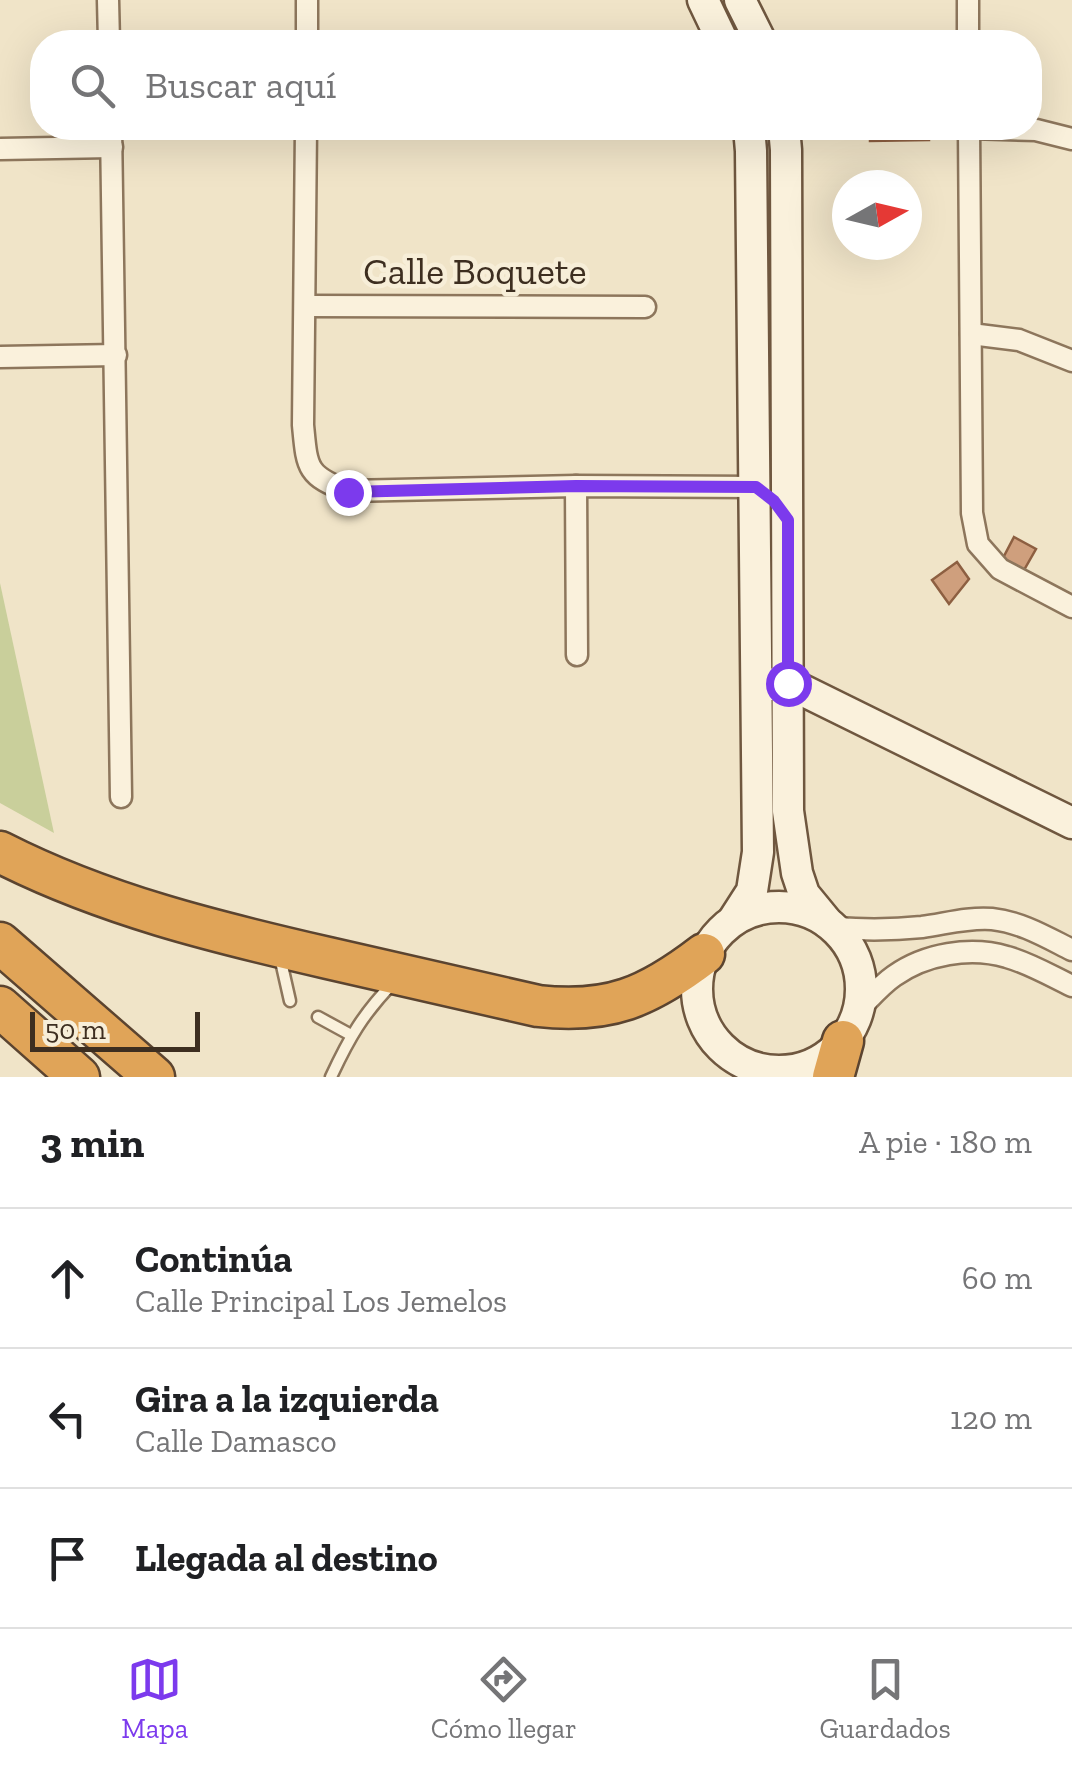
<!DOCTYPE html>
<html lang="es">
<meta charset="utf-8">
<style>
body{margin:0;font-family:"Zilla Slab",serif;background:#f2f2f2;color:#202124}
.compass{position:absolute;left:832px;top:170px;width:90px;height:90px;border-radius:50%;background:#fff;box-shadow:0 10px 40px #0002;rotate:82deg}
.scale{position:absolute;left:30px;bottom:25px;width:170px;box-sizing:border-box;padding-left:10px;border:5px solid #3d2e20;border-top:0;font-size:28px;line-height:35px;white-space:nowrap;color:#3d2e20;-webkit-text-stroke:8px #f7eed8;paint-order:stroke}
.stop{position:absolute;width:30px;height:30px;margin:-22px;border:8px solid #7c3aed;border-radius:50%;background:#fff}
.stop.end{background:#7c3aed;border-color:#fff;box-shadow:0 2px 10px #0008}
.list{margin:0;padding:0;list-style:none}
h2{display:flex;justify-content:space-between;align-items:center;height:130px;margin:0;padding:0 40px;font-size:42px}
h2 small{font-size:32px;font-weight:400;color:#757577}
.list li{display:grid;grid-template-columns:65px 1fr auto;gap:30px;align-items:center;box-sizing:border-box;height:140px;padding:0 40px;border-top:2px solid #e0e0e0}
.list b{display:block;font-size:38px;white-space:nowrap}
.list p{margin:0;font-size:32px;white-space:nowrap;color:#757577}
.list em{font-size:32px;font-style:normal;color:#757577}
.icon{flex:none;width:55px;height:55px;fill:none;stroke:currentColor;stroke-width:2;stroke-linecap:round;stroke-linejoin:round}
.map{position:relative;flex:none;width:1072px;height:1077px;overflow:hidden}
.search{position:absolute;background:#fff;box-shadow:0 10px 40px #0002;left:30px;right:30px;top:30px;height:110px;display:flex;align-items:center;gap:25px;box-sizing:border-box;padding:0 35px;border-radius:40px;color:#757577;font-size:38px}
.sheet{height:550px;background:#fff}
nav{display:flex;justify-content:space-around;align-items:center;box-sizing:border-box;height:140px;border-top:2px solid #e0e0e0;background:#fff;font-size:28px;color:#757577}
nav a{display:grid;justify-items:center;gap:5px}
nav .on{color:#7c3aed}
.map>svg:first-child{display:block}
.green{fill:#c9cf9b}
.building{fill:#cf9f7d;stroke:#8d5f41;stroke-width:2.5}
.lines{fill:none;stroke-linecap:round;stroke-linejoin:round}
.lane-casing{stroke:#8d765c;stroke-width:15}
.street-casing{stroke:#8d765c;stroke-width:25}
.secondary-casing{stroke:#6f573f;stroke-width:35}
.highway-casing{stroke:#5b4430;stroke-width:45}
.lane{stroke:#faf1dc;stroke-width:10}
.street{stroke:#faf1dc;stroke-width:20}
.secondary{stroke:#faf1dc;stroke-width:30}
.highway{stroke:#e0a458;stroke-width:40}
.route{stroke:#7c3aed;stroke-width:12}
.labels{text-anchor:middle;stroke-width:9;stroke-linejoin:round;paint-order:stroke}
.street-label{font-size:38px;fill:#3d2e20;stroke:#f7eed8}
</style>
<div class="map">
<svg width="1072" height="1077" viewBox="0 0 1072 1077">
<rect width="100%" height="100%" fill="#f0e4c8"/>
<!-- green -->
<path class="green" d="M0 583 54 833 0 803Z"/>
<!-- building -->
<g class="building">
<path d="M870 128H941V132H929V140L870 141Z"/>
<path d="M1014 537 1036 549 1024 570 1003 558Z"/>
<path d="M957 562 969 579 949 604 932 580Z"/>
</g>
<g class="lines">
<!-- lane casing -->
<g class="lane-casing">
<g id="lane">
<path d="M280 957 290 1001"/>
<path d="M318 1017 351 1035"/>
<path d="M331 1077C349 1038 363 1014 393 983"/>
</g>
</g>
<!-- street casing -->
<g class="street-casing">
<g id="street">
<path d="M108 0 109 42"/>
<path d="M968 0V42"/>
<path d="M307 42V0"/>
<path d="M111 128 121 797"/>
<path d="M306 128 303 425C307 467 306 476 348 491L576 486 756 487"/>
<path d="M969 128 972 513 978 544 1000 569 1072 607"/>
<path d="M969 128 1036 130 1072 139"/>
<path d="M0 149 112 147"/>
<path d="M305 306 645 307"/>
<path d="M971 334 1019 340 1072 361"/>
<path d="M0 357 116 355"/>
<path d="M576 486 577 655"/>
<path d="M836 928C864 930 893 930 922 927 945 924 968 917 992 919 1021 922 1046 937 1072 950"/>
<path d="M859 1009C870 998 881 985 894 976 925 954 970 946 1007 957 1029 963 1051 976 1072 986"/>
</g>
</g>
<!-- secondary casing -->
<g class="secondary-casing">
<g id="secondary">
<path d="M703 0 723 42"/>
<path d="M740 0 761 42"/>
<path d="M784 128 786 150 788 811 797 873 804 894 827 922"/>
<path d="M773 685 780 681 788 683 1072 823"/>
<circle cx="779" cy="989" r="82"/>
<path d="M734 919 752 891 758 852 751 151 749 128"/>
</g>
</g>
<!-- highway casing -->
<g class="highway-casing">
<g id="highway">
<path d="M0 852C104 905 215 932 328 958 398 974 468 990 538 1006 609 1014 648 997 704 954"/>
<path d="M0 943 154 1077"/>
<path d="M0 1007 79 1077"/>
<path d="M833 1077 843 1041"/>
</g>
</g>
<!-- lane -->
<use href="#lane" class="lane"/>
<!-- street -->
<use href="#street" class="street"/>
<!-- secondary -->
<use href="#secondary" class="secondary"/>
<!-- highway -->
<use href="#highway" class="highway"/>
</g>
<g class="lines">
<!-- route -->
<path class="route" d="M348 492 576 486 756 487 774 501 788 520V683"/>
</g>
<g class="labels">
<!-- street labels -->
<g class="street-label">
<text x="475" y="284">Calle Boquete</text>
</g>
</g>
</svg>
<svg class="compass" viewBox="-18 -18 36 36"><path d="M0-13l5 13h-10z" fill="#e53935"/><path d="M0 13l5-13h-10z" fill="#757577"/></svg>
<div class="scale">50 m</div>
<div class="stop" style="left:788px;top:683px"></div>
<div class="stop end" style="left:348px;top:492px"></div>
<div class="search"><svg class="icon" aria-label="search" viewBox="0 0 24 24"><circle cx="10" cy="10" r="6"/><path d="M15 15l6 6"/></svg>Buscar aquí</div>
</div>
<section class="sheet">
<h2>3 min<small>A pie · 180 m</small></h2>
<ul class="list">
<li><svg class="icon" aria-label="ahead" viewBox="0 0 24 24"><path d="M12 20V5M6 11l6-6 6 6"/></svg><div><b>Continúa</b><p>Calle Principal Los Jemelos</p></div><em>60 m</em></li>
<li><svg class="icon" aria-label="left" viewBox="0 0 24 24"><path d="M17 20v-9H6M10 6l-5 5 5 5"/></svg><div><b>Gira a la izquierda</b><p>Calle Damasco</p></div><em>120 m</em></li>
<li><svg class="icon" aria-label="arrive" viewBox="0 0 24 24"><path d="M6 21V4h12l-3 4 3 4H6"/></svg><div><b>Llegada al destino</b></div></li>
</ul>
</section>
<nav>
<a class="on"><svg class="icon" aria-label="map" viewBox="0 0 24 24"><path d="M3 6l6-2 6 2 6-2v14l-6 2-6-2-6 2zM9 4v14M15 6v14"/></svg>Mapa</a>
<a><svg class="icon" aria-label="directions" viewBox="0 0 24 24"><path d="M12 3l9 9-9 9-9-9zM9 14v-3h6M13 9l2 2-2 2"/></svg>Cómo llegar</a>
<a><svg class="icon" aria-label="saved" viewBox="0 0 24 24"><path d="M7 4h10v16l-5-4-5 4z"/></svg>Guardados</a>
</nav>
